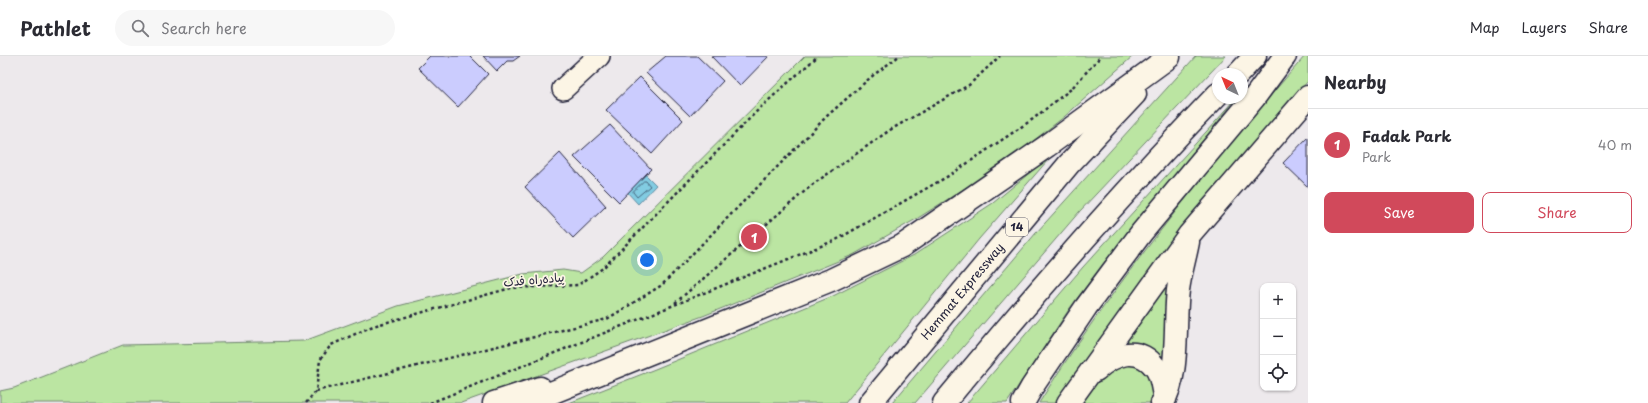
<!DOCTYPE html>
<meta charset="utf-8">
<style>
body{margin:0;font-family:"Playpen Sans","Playpen Sans Arabic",sans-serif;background:#f7f7f7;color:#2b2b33}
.controls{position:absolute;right:12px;bottom:12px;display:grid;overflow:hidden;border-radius:8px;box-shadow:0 1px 3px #0004}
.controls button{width:36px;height:36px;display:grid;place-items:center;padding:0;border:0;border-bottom:1px solid #e1e1e2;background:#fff;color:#2b2b33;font:20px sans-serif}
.compass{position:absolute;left:1212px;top:12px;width:36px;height:36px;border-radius:50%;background:#fff;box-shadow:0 1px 3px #0004;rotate:317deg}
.you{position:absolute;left:647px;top:204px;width:14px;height:14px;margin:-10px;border:3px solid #fff;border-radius:50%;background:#1a73e8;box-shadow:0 0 0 6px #1a73e833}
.badge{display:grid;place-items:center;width:26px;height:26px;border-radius:50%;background:#d1495b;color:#fff;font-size:13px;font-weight:700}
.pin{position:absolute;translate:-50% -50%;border:2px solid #fff;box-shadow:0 1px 4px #0006}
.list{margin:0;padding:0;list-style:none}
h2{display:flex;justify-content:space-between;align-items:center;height:52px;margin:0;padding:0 16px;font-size:17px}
h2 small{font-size:13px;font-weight:400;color:#7c7c81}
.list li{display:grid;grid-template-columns:26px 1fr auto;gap:12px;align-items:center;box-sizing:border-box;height:72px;padding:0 16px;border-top:1px solid #e1e1e2}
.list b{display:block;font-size:15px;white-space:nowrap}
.list p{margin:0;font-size:13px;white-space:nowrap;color:#7c7c81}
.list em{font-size:13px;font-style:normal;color:#7c7c81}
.actions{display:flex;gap:8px;padding:12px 16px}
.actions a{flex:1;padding:9px 0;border:1px solid #d1495b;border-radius:8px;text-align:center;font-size:14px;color:#d1495b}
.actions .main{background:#d1495b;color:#fff}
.icon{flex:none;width:22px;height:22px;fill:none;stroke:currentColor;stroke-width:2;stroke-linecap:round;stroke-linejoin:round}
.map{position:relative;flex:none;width:1308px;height:347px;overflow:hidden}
header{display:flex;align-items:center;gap:24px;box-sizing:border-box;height:56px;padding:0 20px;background:#fff;border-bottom:1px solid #e1e1e2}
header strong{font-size:19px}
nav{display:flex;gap:22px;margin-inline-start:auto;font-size:14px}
.search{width:280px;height:36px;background:#f7f7f7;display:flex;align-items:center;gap:10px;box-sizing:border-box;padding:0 14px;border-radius:22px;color:#7c7c81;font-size:15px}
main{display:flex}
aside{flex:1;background:#fff}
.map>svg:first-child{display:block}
.green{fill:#bbe5a2;stroke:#6e846e}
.water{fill:#82cce2;stroke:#5c889f}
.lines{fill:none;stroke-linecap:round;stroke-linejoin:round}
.shore{stroke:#48667e;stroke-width:1}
.building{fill:#cbccfe;stroke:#22223b}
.street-casing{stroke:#22223b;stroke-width:24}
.secondary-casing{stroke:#22223b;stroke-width:25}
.highway-casing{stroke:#22223b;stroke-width:25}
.path{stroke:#22223b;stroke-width:2.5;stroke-dasharray:3 3;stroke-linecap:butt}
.street{stroke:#fcf5e5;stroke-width:21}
.secondary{stroke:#fcf5e5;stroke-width:22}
.highway{stroke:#fcf5e5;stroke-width:22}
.labels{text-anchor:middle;stroke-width:3.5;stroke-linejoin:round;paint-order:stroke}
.shield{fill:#fcf5e5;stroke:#63616e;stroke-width:1}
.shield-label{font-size:11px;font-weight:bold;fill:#22223b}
.street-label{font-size:12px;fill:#22223b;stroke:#fcf5e5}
</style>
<header>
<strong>Pathlet</strong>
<div class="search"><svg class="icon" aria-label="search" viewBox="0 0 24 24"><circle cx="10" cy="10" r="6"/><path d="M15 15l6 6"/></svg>Search here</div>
<nav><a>Map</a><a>Layers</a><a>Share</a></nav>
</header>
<main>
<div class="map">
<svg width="1308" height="347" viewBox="0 0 1308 347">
<rect width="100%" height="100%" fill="#ede9ec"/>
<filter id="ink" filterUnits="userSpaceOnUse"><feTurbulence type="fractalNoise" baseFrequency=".025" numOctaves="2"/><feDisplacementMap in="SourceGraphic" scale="8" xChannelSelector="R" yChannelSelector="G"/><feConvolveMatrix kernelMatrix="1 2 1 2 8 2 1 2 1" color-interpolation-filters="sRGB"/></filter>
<g filter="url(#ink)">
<!-- green -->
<g class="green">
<path d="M805 0H1133L1064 61 1005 107 918 162 853 199 703 260 461 347H0V335L14 332 123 289 304 285 398 250 523 218 563 214 581 217 603 201Z"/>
<path d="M1196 0H1226L1080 155 915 347H892L1036 177Z"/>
<path d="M1305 0H1308V25L1242 100 1199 152 1057 347H1039C1086 271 1139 201 1194 132 1230 87 1267 43 1305 0Z"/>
<path d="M1237 42 1102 209 1070 252 1007 347H967L1083 211Z"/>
<path d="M1055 96 979 183 845 347H569L655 313 833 240 914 199 993 147Z"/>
<path d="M1179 203 1166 312 1117 289Z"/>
<path d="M1138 308 1151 321 1154 342 1150 347H1080L1101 318 1114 310Z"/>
</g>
<!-- water -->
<path class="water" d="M645 118 656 129 638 148 627 136Z"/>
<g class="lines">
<!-- shore -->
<path class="shore" d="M644 125H646L650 130 637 141 633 136Z"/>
</g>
<!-- building -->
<g class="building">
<path d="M430 0H470L488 18 458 51 418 12Z"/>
<path d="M483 0H520L513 5H507L497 15Z"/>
<path d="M666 0H697L723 25 690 60 646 17Z"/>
<path d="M711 0H769L740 30Z"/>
<path d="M640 21 683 64 652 98 606 54Z"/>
<path d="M610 69 651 113 619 146 574 101Z"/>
<path d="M1308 81V131L1283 107Z"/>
<path d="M560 97 606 150 573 182 525 131Z"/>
</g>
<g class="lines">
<!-- street casing -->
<g class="street-casing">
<path id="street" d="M563 33 599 0"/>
</g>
<!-- secondary casing -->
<g class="secondary-casing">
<g id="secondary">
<path d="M1096 314C1113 298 1138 289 1155 311 1162 319 1162 333 1165 343"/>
<path d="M1068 347 1189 179 1308 41"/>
<path d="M1162 347C1180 321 1174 266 1178 234 1180 218 1185 202 1188 186"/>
</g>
</g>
<!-- highway casing -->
<g class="highway-casing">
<g id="highway">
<path d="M1238 18 1255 0"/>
<path d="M494 347 540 332"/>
<path d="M526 347 831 224 902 190 1047 90 1169 1"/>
<path id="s1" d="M870 347 1069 108 1135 38"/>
<path d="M944 347C1032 241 1122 137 1218 38"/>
<path d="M1023 347 1032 331 1086 251 1142 176 1254 42 1285 0"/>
</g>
</g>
<!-- path -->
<g class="path">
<path d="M675 247 812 129 890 74 969 29 1000 0"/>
<path d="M316 335 607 263 662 229 827 60 871 21 899 0"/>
<path d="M306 347 316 335 320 304 331 289 373 270 511 232 578 229 603 212 761 51 818 0"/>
<path d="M430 347 836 184 950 119 1033 63 1071 33 1101 0"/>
</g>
<!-- street -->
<use href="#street" class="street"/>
<!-- secondary -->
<use href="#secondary" class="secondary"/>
<!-- highway -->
<use href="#highway" class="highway"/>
</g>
</g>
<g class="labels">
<!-- shield labels -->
<rect class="shield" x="1006" y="162" width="22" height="18" rx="3"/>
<g class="shield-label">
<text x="1017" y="175">14</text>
</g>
<!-- street labels -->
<g class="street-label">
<text transform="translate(534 224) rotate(-5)" y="4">پیاده‌راه فدک</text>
<text dy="4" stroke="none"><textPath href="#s1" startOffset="145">Hemmat Expressway</textPath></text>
</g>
</g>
</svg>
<div class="controls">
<button>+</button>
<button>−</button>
<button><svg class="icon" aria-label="locate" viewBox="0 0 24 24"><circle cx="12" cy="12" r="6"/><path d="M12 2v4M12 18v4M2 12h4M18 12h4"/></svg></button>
</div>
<svg class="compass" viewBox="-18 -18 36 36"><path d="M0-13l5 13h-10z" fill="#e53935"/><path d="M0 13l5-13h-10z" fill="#7c7c81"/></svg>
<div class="you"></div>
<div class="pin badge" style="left:754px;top:181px">1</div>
</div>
<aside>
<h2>Nearby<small></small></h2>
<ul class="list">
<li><span class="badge">1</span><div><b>Fadak Park</b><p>Park</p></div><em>40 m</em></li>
</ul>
<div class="actions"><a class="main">Save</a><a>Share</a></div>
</aside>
</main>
